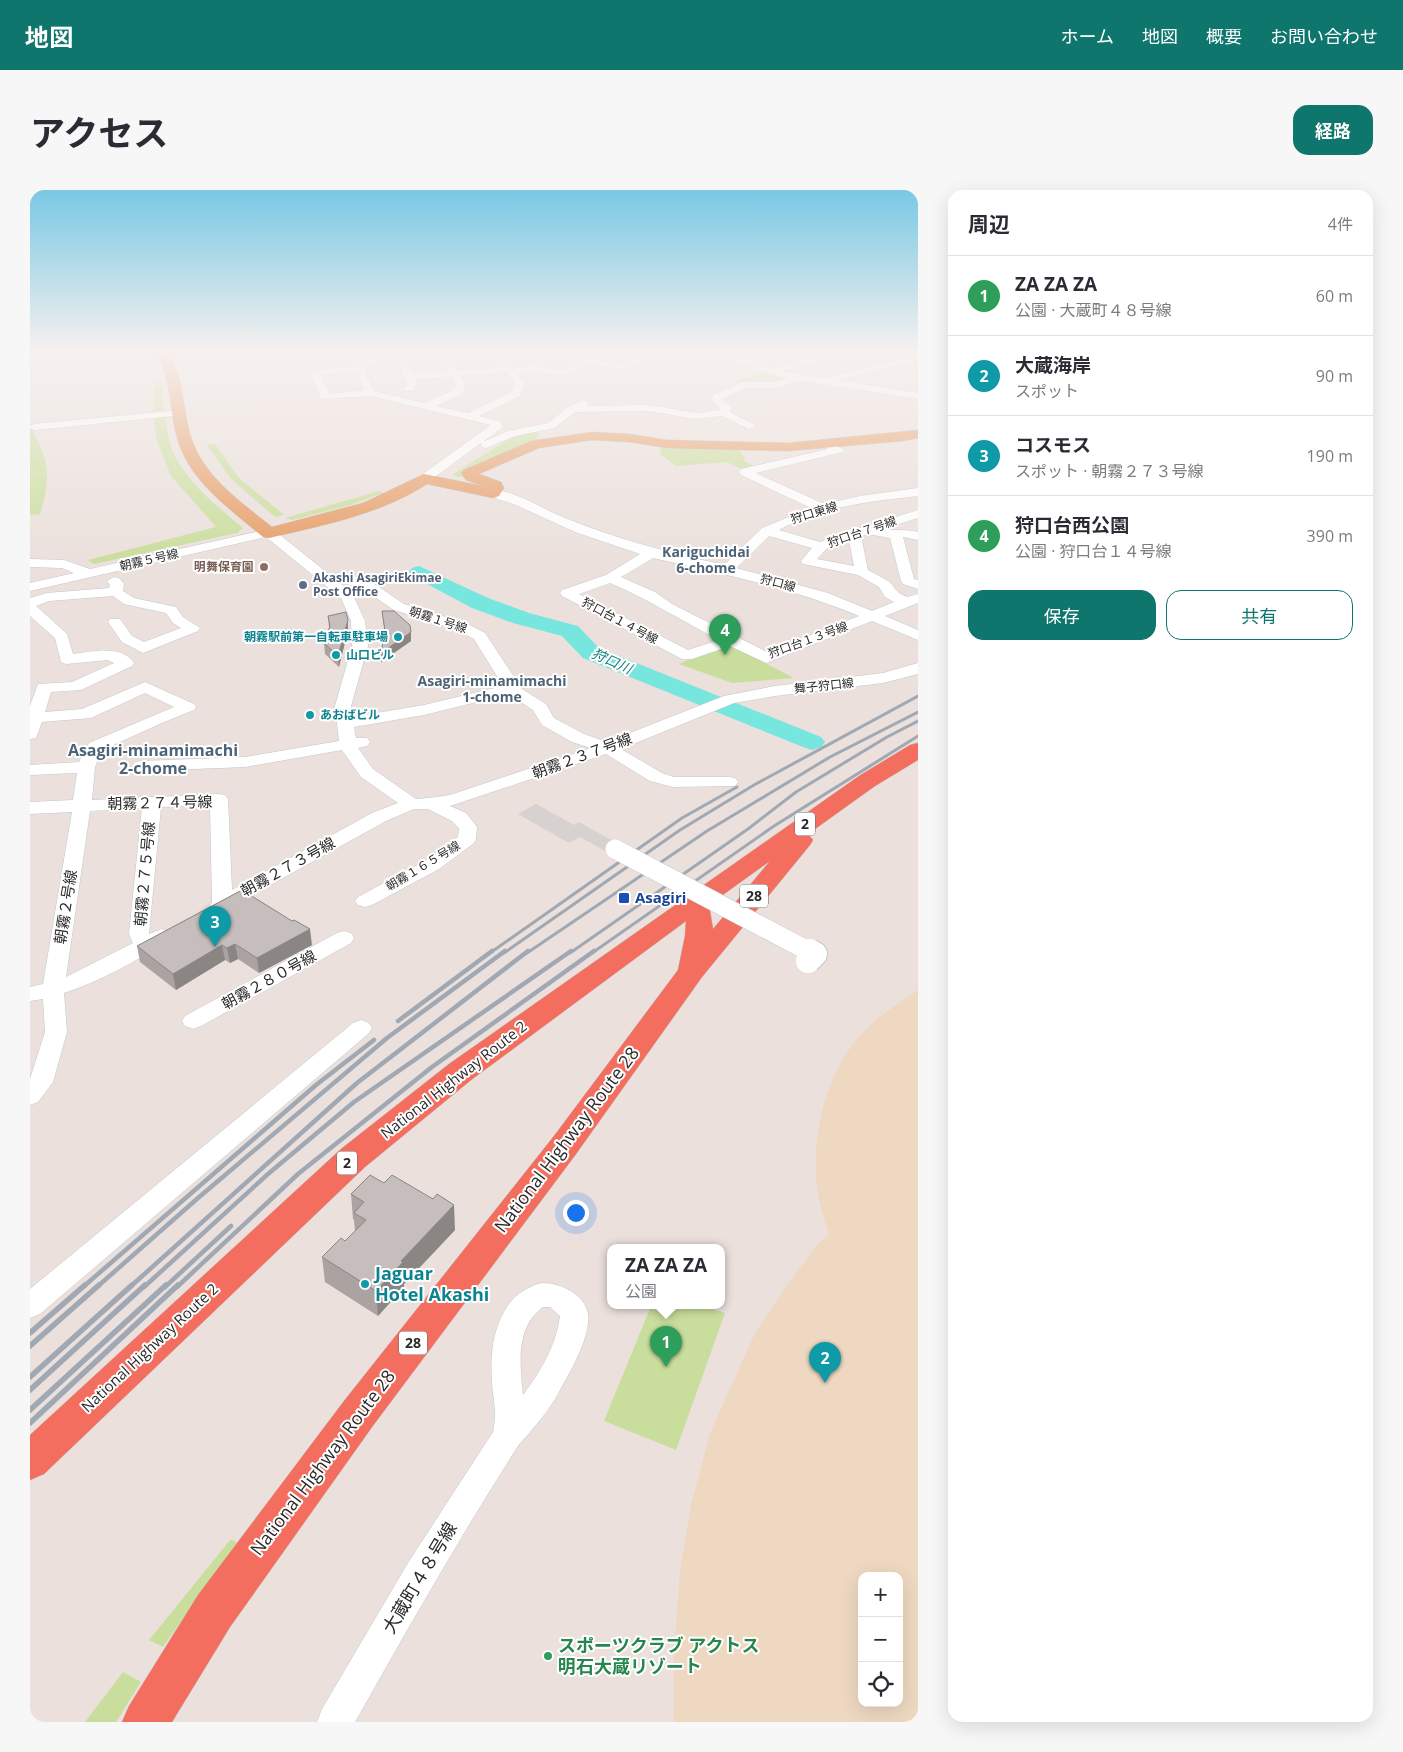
<!DOCTYPE html>
<html lang="ja">
<meta charset="utf-8">
<style>
body{margin:0;font-family:"Open Sans","Noto Sans JP",sans-serif;background:#f7f7f7;color:#2b2b33}
.controls{position:absolute;right:15px;bottom:15px;display:grid;overflow:hidden;border-radius:10px;box-shadow:0 5px 20px #0002}
.controls button{width:45px;height:45px;display:grid;place-items:center;padding:0;border:0;border-bottom:1px solid #e1e1e2;background:#fff;color:#2b2b33;font:25px sans-serif}
.you{position:absolute;left:545px;top:1022px;width:18px;height:18px;margin:-12px;border:4px solid #fff;border-radius:50%;background:#1a73e8;box-shadow:0 0 0 8px #1a73e833}
.badge{display:grid;place-items:center;width:32px;height:32px;border-radius:50%;background:#0f766e;color:#fff;font-size:16px;font-weight:700}
.pin{position:absolute;translate:-50% -41px;filter:drop-shadow(0 1px 2px #0008)}
.pin::after{content:'';position:absolute;top:26px;width:18px;height:15px;background:inherit;clip-path:polygon(0 0,100% 0,50% 100%)}
.popup{position:absolute;left:577px;top:1054px;width:118px;height:65px;box-sizing:border-box;display:grid;place-content:center;border-radius:10px;background:#fff;filter:drop-shadow(0 1px 4px #0005);font-size:16px;white-space:nowrap;color:#7c7c81}
.popup b{font-size:19px;color:#2b2b33}
.popup::after{content:'';position:absolute;left:50%;top:100%;margin-left:-10px;border:10px solid transparent;border-top-color:#fff}
.list{margin:0;padding:0;list-style:none}
h2{display:flex;justify-content:space-between;align-items:center;height:65px;margin:0;padding:0 20px;font-size:21px}
h2 small{font-size:16px;font-weight:400;color:#7c7c81}
.list li{display:grid;grid-template-columns:32px 1fr auto;gap:15px;align-items:center;box-sizing:border-box;height:80px;padding:0 20px;border-top:1px solid #e1e1e2}
.list b{display:block;font-size:19px;white-space:nowrap}
.list p{margin:0;font-size:16px;white-space:nowrap;color:#7c7c81}
.list em{font-size:16px;font-style:normal;color:#7c7c81}
.actions{display:flex;gap:10px;padding:15px 20px}
.actions a{flex:1;padding:11px 0;border:1px solid #0f766e;border-radius:15px;text-align:center;font-size:18px;color:#0f766e}
.actions .main{background:#0f766e;color:#fff}
.icon{flex:none;width:28px;height:28px;fill:none;stroke:currentColor;stroke-width:2;stroke-linecap:round;stroke-linejoin:round}
.map{position:relative;flex:none;width:888px;height:1532px;overflow:hidden;border-radius:15px}
header{display:flex;align-items:center;gap:30px;box-sizing:border-box;height:70px;padding:0 25px;background:#0f766e;color:#fff}
header strong{font-size:24px}
nav{display:flex;gap:28px;margin-inline-start:auto;font-size:18px}
.intro{display:flex;align-items:center;justify-content:space-between;box-sizing:border-box;height:120px;padding:0 30px}
h1{margin:0;font-size:35px}
.button{padding:12px 22px;border-radius:15px;background:#0f766e;color:#fff;font-size:18px;font-weight:700}
main{display:flex;gap:30px;padding:0 30px}
aside{flex:1;background:#fff;border-radius:15px;box-shadow:0 5px 20px #0002}
.map>svg:first-child{display:block}
.green{fill:#c9de9c}
.sand{fill:#eed8c1;fill-rule:evenodd}
.plaza{fill:#d7d2cf}
.lines{fill:none;stroke-linecap:round;stroke-linejoin:round}
.river{fill:#76e6de;fill-rule:evenodd}
.minor-casing{stroke:#c1c8cf;stroke-width:1}
.major-casing{stroke:#c3c3c3;stroke-width:1}
.highway-casing{stroke:#c3c3c3;stroke-width:1}
.minor{fill:#fff;fill-rule:evenodd}
.major{fill:#e79d66;fill-rule:evenodd}
.highway{fill:#f36e5f;fill-rule:evenodd}
.rail-far2{stroke:#a0a9b3;stroke-width:3}
.rail-far1{stroke:#a0a9b3;stroke-width:4.5}
.rail{stroke:#a0a9b3;stroke-width:5.5}
.minor-bridge-far1-casing{stroke:#c1c8cf;stroke-width:20;stroke-linecap:butt}
.minor-bridge-casing{stroke:#c1c8cf;stroke-width:26;stroke-linecap:butt}
.minor-bridge-far1{stroke:#fff;stroke-width:19}
.minor-bridge{stroke:#fff;stroke-width:24}
.wall{fill:#aaa3a2}
.shaded-wall{fill:#8b8584}
.building{fill:#c6bebc;stroke:#8b8584}
.education-dot{fill:#8d6e63;stroke:#fff;stroke-width:2}
.service-dot{fill:#5c6f8a;stroke:#fff;stroke-width:2}
.culture-dot{fill:#0f9aa8;stroke:#fff;stroke-width:2}
.transit-dot{fill:#1a4fb4;stroke:#fff;stroke-width:2}
.leisure-dot{fill:#2e9e5b;stroke:#fff;stroke-width:2}
.labels{text-anchor:middle;stroke-width:4;stroke-linejoin:round;paint-order:stroke}
.far-street-label{font-size:12px;fill:#2a2a2a;stroke:#fff}
.far-education-label{font-size:12px;font-weight:bold;fill:#785e54;stroke:#fff;text-anchor:end}
.far-service-label{font-size:12px;font-weight:bold;fill:#4e5e75;stroke:#fff;text-anchor:start}
.far-culture-label{font-size:12px;font-weight:bold;fill:#0d838f;stroke:#fff;text-anchor:start}
.far-neighbourhood-label{font-size:14px;font-weight:bold;fill:#4d6377;stroke:#fff}
.far-water-label{font-size:14px;font-style:italic;fill:#168384;stroke:#fff}
.shield{fill:#fff;stroke:#6a6a6a;stroke-width:1}
.shield-label{font-size:14px;font-weight:bold;fill:#2a2a2a}
.street-label{font-size:15px;fill:#2a2a2a;stroke:#fff}
.transit-label{font-size:15px;font-weight:bold;fill:#164399;stroke:#fff;text-anchor:start}
.neighbourhood-label{font-size:16px;font-weight:bold;fill:#4d6377;stroke:#fff}
.near-street-label{font-size:18px;fill:#2a2a2a;stroke:#fff}
.near-culture-label{font-size:18px;font-weight:bold;fill:#0d838f;stroke:#fff;text-anchor:start}
.near-leisure-label{font-size:18px;font-weight:bold;fill:#27864d;stroke:#fff;text-anchor:start}
</style>
<header>
<strong>地図</strong>
<nav><a>ホーム</a><a>地図</a><a>概要</a><a>お問い合わせ</a></nav>
</header>
<div class="intro"><h1>アクセス</h1><a class="button">経路</a></div>
<main>
<div class="map">
<svg width="888" height="1532" viewBox="0 0 888 1532">
<rect width="100%" height="100%" fill="#ebe0dc"/>
<!-- green -->
<g class="green">
<path d="M729 182 757 189 744 193H705Z"/>
<path d="M131 192 134 221 123 222 125 193Z"/>
<path d="M135 226C137 236 138 247 141 257 154 291 186 315 213 338L207 343 64 374 58 370 186 337 141 286 127 251 123 227Z"/>
<path d="M0 237C20 270 21 287 10 324L0 325Z"/>
<path d="M505 241 509 244 505 248 515 250 484 258 462 271 441 276 431 283 433 287H427L423 284 484 246Z"/>
<path d="M185 254 209 288 254 325 245 327 201 289 177 255Z"/>
<path d="M632 255 706 257 715 268 714 271 724 276 710 279 697 272 646 276 630 264Z"/>
<path d="M349 301 353 303 320 315 262 330 255 328Z"/>
<path d="M694 455H700L764 488 702 493 649 474Z"/>
<path d="M621 1116H673L695 1123 646 1260 574 1231Z"/>
<path d="M201 1349 207 1353 133 1457 119 1450Z"/>
<path d="M93 1482 111 1492 86 1532H55Z"/>
</g>
<!-- sand -->
<path class="sand" d="M888 800V1532H644V1464L650 1381 661 1315 680 1243 725 1143 755 1098 788 1054 799 1045C793 1025 786 1004 786 982 784 933 800 874 836 839 852 824 870 812 888 800ZM832 1386H869V1513H832Z"/>
<!-- plaza -->
<path class="plaza" d="M506 614 544 635 549 632 591 655 579 663 550 647 539 653 488 624Z"/>
<g class="lines">
<!-- river -->
<path class="river" d="M389 376 458 408 499 423 548 436 569 458 791 547 795 552 791 557 782 560 773 557 553 468 532 446 483 433 442 418 382 386 379 382 382 378Z"/>
<!-- minor casing -->
<g class="minor-casing">
<g id="minor">
<path d="M317 159H327L330 167 364 164 361 159H371L383 183 417 181 403 169 377 159C398 159 414 163 427 180L472 178 445 159C449 159 454 158 458 159 484 166 477 191 511 167L491 159H506L518 162 522 159H534L528 164 558 168 576 159H589L570 170 591 173 634 159H650L592 179 560 174 535 186 500 182 487 183 495 194 490 206 449 226 469 231 473 237 453 252 478 241 518 233 538 217 554 210 559 213 557 216 618 215 667 223 690 220 691 219 682 210 683 205 713 192H745L757 188 715 175 683 159H696L741 178 764 172 730 159H745L775 170 817 159H835L751 181 796 188 888 164V170L808 190 888 203V209L771 191 746 198H715L692 209 702 218 700 222 723 234 725 236 719 239 692 226 667 229 618 221 545 222 525 238 485 246 456 258 452 257 451 253 398 292 394 293 388 289 390 286 461 235 340 206 291 209 280 182 285 179 324 176ZM521 169 548 173 534 180 509 177ZM367 170 377 194 373 199 374 201H382L387 194 386 189 421 187 426 195 424 200 394 213 344 201 332 173ZM327 182 334 200 299 204 291 185ZM477 183 485 194 482 202 438 223 406 216 432 204 436 195 431 186Z"/>
<path d="M149 220 153 221 154 223 153 225 5 240 0 238 1 235 5 234Z"/>
<path d="M795 251 815 260 813 262 726 283 794 314 830 306 888 298V306C841 311 790 317 749 340L790 352 818 342 819 339H827L888 320V328L853 339C865 341 876 339 888 342V350L873 347 884 389 888 390V399L873 394 871 391 860 348 838 344 831 346 838 380C845 384 852 387 858 391 866 397 864 402 877 407L888 404V413L855 426 888 440V450L842 431 736 473 700 456 662 469H652L532 406 530 403 532 400 576 385 610 364 545 342 486 315 459 306 457 303 459 300C473 297 506 314 519 321 578 347 632 361 694 375L732 338 781 318 711 285 709 282 711 279 798 259 789 254ZM739 346 782 358 771 371 773 374 828 385 849 397 855 407 864 412 842 421 798 403 706 378ZM819 350 824 376 787 369 796 359ZM623 368C693 384 762 398 829 426L737 462 642 414 625 402 591 387ZM580 393C618 409 652 431 689 450L658 460 549 404Z"/>
<path d="M239 339 244 340 301 386 307 383 328 387 343 393 374 414 438 434 455 443 492 499 516 514 524 528 554 544 577 552 694 506 745 496 853 483 888 473V484L853 493 745 506 704 513 591 559 632 583 644 587H699L705 588 708 592 705 596 643 597 620 591 576 564 420 616 436 623 447 637 446 649 444 653 409 679 342 715 335 717 328 715 325 711 328 707 395 671 428 647 429 638 422 631 398 619H384L356 631 197 719 190 721 183 719 180 715 182 712 180 615 131 617 119 744 132 739 139 741 142 746 139 751C106 770 72 791 34 803L37 842 23 892 8 912 0 915V889L15 842 13 809 0 811V797L13 794 42 622 0 624V612L43 610 47 583 0 585V575L49 572 59 553 144 517 115 503 61 528 12 532 6 548 0 549V516L8 494 42 492 84 473 78 470 36 474 31 472 25 448 0 426V408L17 403 79 398 80 395 77 391 84 387 89 388 94 394 93 401 104 408 146 417 153 427 170 438 168 441 113 463 92 452 78 432 80 429H90L102 446 114 452 151 438 143 433 136 423 94 414 83 406 19 411 6 416 37 444 43 464C61 462 91 454 104 473L102 476 51 500 21 502 15 522 52 519 115 492 164 514 166 517 164 520 134 532 72 560 65 577 62 610 189 604 195 605 198 609 202 700 342 623 368 613 331 587 312 560 215 577 111 581 105 580 102 576 105 572 111 571 215 567 309 551 305 516 322 456 321 431 311 408 236 347 0 401V393L44 383 32 378 0 377V369L34 370 60 379ZM307 391 333 399 364 420 428 440 444 449 473 496 394 515 323 527 321 516 338 456 335 431 322 403ZM479 504 503 520 512 535 542 552 561 558 423 604C411 607 398 608 386 609L343 579 328 558 337 556 340 552 337 548H326L324 537 394 525ZM112 618 99 744 103 753 36 787 60 621Z"/>
<path d="M314 741 321 743 324 748 321 753 171 836 163 839 155 836 152 831 155 826 307 743Z"/>
<path d="M331 830 339 833 342 838 339 843 10 1124 0 1128V1099L323 833Z"/>
<path d="M511 1093C529 1092 555 1104 558 1124 561 1145 541 1181 531 1198 523 1214 512 1228 501 1241 496 1247 490 1252 486 1259 429 1348 377 1440 325 1532H287L292 1519 378 1373 463 1242C466 1228 465 1217 463 1203 460 1174 460 1146 475 1120 484 1105 495 1098 511 1093ZM513 1117H520L530 1126C526 1156 511 1181 493 1205 490 1175 485 1137 513 1117Z"/>
</g>
</g>
<!-- major casing -->
<g class="major-casing">
<path id="major" d="M124 159H136C154 185 152 214 160 244 172 286 210 311 242 337L333 313 394 284 453 296 436 290 431 283 434 280 501 251 562 242 599 244 637 250 758 253 888 240V248L873 251 758 261 637 258 599 252 562 250 509 258 449 284 471 292 474 298 469 306 463 308 397 294C349 325 293 335 239 348L233 347C199 318 157 290 146 244 139 214 141 186 124 159Z"/>
</g>
<!-- highway casing -->
<g class="highway-casing">
<path id="highway" d="M888 553V570L845 596 778 644 783 650 780 655 672 787 546 964 342 1237 200 1437 142 1532H92L99 1516 168 1405 314 1211 524 946 648 780 655 746 656 731 441 890 335 977 14 1284 0 1290V1245L311 959 419 874 829 586 880 555ZM740 671 683 739 679 715Z"/>
</g>
<!-- minor -->
<use href="#minor" class="minor"/>
<!-- major -->
<use href="#major" class="major"/>
<!-- highway -->
<use href="#highway" class="highway"/>
<!-- rail-far2 -->
<g class="rail-far2">
<path d="M460 763 652 628 707 597"/>
<path d="M474 763 650 640 724 595 888 506"/>
<path d="M497 763 677 641 800 567 888 522"/>
<path d="M540 763 718 639 766 602 857 547 888 531"/>
<path d="M562 763 744 636 888 546"/>
</g>
<!-- rail-far1 -->
<g class="rail-far1">
<path d="M368 831 462 761"/>
<path d="M53 1097 286 895 344 850"/>
<path d="M67 1097 168 1008 357 848 475 761"/>
<path d="M100 1097 327 893 498 761"/>
<path d="M114 1097 238 984 324 912 541 761"/>
<path d="M135 1097 201 1036"/>
<path d="M147 1097 268 984 402 877 564 761"/>
</g>
<!-- rail -->
<g class="rail">
<path d="M0 1143 55 1095"/>
<path d="M0 1156 69 1095"/>
<path d="M0 1187 102 1095"/>
<path d="M0 1200 115 1095"/>
<path d="M0 1220 136 1095"/>
<path d="M0 1233 148 1095"/>
</g>
<!-- minor-bridge-far1 casing -->
<g class="minor-bridge-far1-casing">
<path id="minor-bridge-far1" d="M585 659 782 763"/>
</g>
<!-- minor-bridge casing -->
<g class="minor-bridge-casing">
<path id="minor-bridge" d="M778 771 785 764 780 761"/>
</g>
<!-- minor-bridge-far1 -->
<use href="#minor-bridge-far1" class="minor-bridge-far1"/>
<!-- minor-bridge -->
<use href="#minor-bridge" class="minor-bridge"/>
</g>
<!-- wall -->
<g class="wall">
<path d="M352 421 381 451 351 472 355 444Z"/>
<path d="M298 426 318 430V440L309 477 295 464 294 453 299 438Z"/>
<path d="M212 700 282 755 229 783 208 769 200 773 195 770 146 800 110 772 107 756Z"/>
<path d="M321 1004 425 1040 374 1094V1097L348 1126 295 1092 292 1067 315 1051 325 1041 324 1030 323 1029Z"/>
</g>
<!-- shaded-wall -->
<g class="shaded-wall">
<path d="M318 430V440L309 477 308 466Z"/>
<path d="M381 442V451L351 472V463Z"/>
<path d="M280 739 282 755 229 783 227 768Z"/>
<path d="M205 754 208 769 200 773 197 758Z"/>
<path d="M192 755 195 770 146 800 143 784Z"/>
<path d="M424 1015 425 1040 374 1094V1097L348 1126 346 1101 371 1071Z"/>
</g>
<!-- building -->
<g class="building">
<path d="M352 421H364L380 435 381 442 351 463 355 441Z"/>
<path d="M316 422 318 430 308 466 294 453 300 436 298 426Z"/>
<path d="M212 700 262 731 264 730 280 739 227 768 205 754 197 758 192 755 143 784 107 756Z"/>
<path d="M340 985 354 993 362 985 403 1009 407 1004 424 1015 371 1071 373 1072 346 1101 292 1067 311 1048 315 1051 336 1030 324 1023 334 1012 321 1004Z"/>
</g>
<!-- sky -->
<linearGradient id="sky" x2="0" y2="1"><stop stop-color="#7ac8e4"/><stop offset="0.43" stop-color="#f6f1ef"/><stop offset="1" stop-color="#f6f1ef" stop-opacity="0"/></linearGradient>
<rect width="888" height="374" fill="url(#sky)"/>
<!-- markers -->
<circle class="education-dot" cx="234" cy="377" r="5"/>
<circle class="service-dot" cx="273" cy="395" r="5"/>
<g class="culture-dot">
<circle cx="368" cy="447" r="5"/>
<circle cx="306" cy="465" r="5"/>
<circle cx="280" cy="525" r="5"/>
<circle cx="335" cy="1094" r="5"/>
</g>
<rect class="transit-dot" x="588" y="702" width="12" height="12" rx="2.5"/>
<circle class="leisure-dot" cx="518" cy="1466" r="5"/>
<g class="labels">
<!-- far-street labels -->
<g class="far-street-label">
<text transform="translate(784 323) rotate(-17)" y="4">狩口東線</text>
<text transform="translate(832 342) rotate(-19)" y="4">狩口台７号線</text>
<text transform="translate(119 370) rotate(-13)" y="4">朝霧５号線</text>
<text transform="translate(748 393) rotate(15)" y="4">狩口線</text>
<text transform="translate(408 430) rotate(18)" y="4">朝霧１号線</text>
<text transform="translate(590 431) rotate(28)" y="4">狩口台１４号線</text>
<text transform="translate(778 450) rotate(-20)" y="4">狩口台１３号線</text>
<text transform="translate(794 496) rotate(-6)" y="4">舞子狩口線</text>
<text transform="translate(393 676) rotate(-31)" y="4">朝霧１６５号線</text>
</g>
<!-- far-education labels -->
<g class="far-education-label">
<text x="224" y="381">明舞保育園</text>
</g>
<!-- far-service labels -->
<g class="far-service-label">
<text x="283" y="392">Akashi AsagiriEkimae<tspan x="283" dy="14">Post Office</tspan></text>
</g>
<!-- far-culture labels -->
<g class="far-culture-label">
<text x="358" y="451" text-anchor="end">朝霧駅前第一自転車駐車場</text>
<text x="316" y="469">山口ビル</text>
<text x="290" y="529">あおばビル</text>
</g>
<!-- far-neighbourhood labels -->
<g class="far-neighbourhood-label">
<text x="676" y="367">Kariguchidai<tspan x="676" dy="16">6-chome</tspan></text>
<text x="462" y="496">Asagiri-minamimachi<tspan x="462" dy="16">1-chome</tspan></text>
</g>
<!-- far-water labels -->
<g class="far-water-label">
<text transform="translate(582 471) rotate(24)" y="5">狩口川</text>
</g>
<!-- shield labels -->
<g class="shield">
<rect x="765" y="622.5" width="20" height="23" rx="4"/>
<rect x="710" y="694.5" width="28" height="23" rx="4"/>
<rect x="307" y="961.5" width="20" height="23" rx="4"/>
<rect x="369" y="1141.5" width="28" height="23" rx="4"/>
</g>
<g class="shield-label">
<text x="775" y="639">2</text>
<text x="724" y="711">28</text>
<text x="317" y="978">2</text>
<text x="383" y="1158">28</text>
</g>
<!-- street labels -->
<g class="street-label">
<text transform="translate(552 566) rotate(-20)" y="5">朝霧２３７号線</text>
<text transform="translate(130 613) rotate(-1)" y="5">朝霧２７４号線</text>
<text transform="translate(258 677) rotate(-29)" y="5">朝霧２７３号線</text>
<text transform="translate(115 684) rotate(-85)" y="5">朝霧２７５号線</text>
<text transform="translate(36 717) rotate(-81)" y="5">朝霧２号線</text>
<text transform="translate(239 790) rotate(-29)" y="5">朝霧２８０号線</text>
<text transform="translate(424 890) rotate(-38)" y="5">National Highway Route 2</text>
<text transform="translate(120 1158) rotate(-43)" y="5">National Highway Route 2</text>
</g>
<!-- transit labels -->
<g class="transit-label">
<text x="605" y="713">Asagiri</text>
</g>
<!-- neighbourhood labels -->
<g class="neighbourhood-label">
<text x="123" y="566">Asagiri-minamimachi<tspan x="123" dy="18">2-chome</tspan></text>
</g>
<!-- near-street labels -->
<g class="near-street-label">
<text transform="translate(537 950) rotate(-53)" y="6">National Highway Route 28</text>
<text transform="translate(293 1273) rotate(-53)" y="6">National Highway Route 28</text>
<text transform="translate(390 1388) rotate(-59)" y="6">大蔵町４８号線</text>
</g>
<!-- near-culture labels -->
<g class="near-culture-label">
<text x="345" y="1090">Jaguar<tspan x="345" dy="21">Hotel Akashi</tspan></text>
</g>
<!-- near-leisure labels -->
<g class="near-leisure-label">
<text x="528" y="1462">スポーツクラブ アクトス<tspan x="528" dy="21">明石大蔵リゾート</tspan></text>
</g>
</g>
</svg>
<div class="controls">
<button>+</button>
<button>−</button>
<button><svg class="icon" aria-label="locate" viewBox="0 0 24 24"><circle cx="12" cy="12" r="6"/><path d="M12 2v4M12 18v4M2 12h4M18 12h4"/></svg></button>
</div>
<div class="you"></div>
<div class="pin badge" style="left:636px;top:1177px;background:#2e9e5b">1</div>
<div class="popup"><b>ZA ZA ZA</b>公園</div>
<div class="pin badge" style="left:795px;top:1193px;background:#0f9aa8">2</div>
<div class="pin badge" style="left:185px;top:757px;background:#0f9aa8">3</div>
<div class="pin badge" style="left:695px;top:465px;background:#2e9e5b">4</div>
</div>
<aside>
<h2>周辺<small>4件</small></h2>
<ul class="list">
<li><span class="badge" style="background:#2e9e5b">1</span><div><b>ZA ZA ZA</b><p>公園 · 大蔵町４８号線</p></div><em>60 m</em></li>
<li><span class="badge" style="background:#0f9aa8">2</span><div><b>大蔵海岸</b><p>スポット</p></div><em>90 m</em></li>
<li><span class="badge" style="background:#0f9aa8">3</span><div><b>コスモス</b><p>スポット · 朝霧２７３号線</p></div><em>190 m</em></li>
<li><span class="badge" style="background:#2e9e5b">4</span><div><b>狩口台西公園</b><p>公園 · 狩口台１４号線</p></div><em>390 m</em></li>
</ul>
<div class="actions"><a class="main">保存</a><a>共有</a></div>
</aside>
</main>
